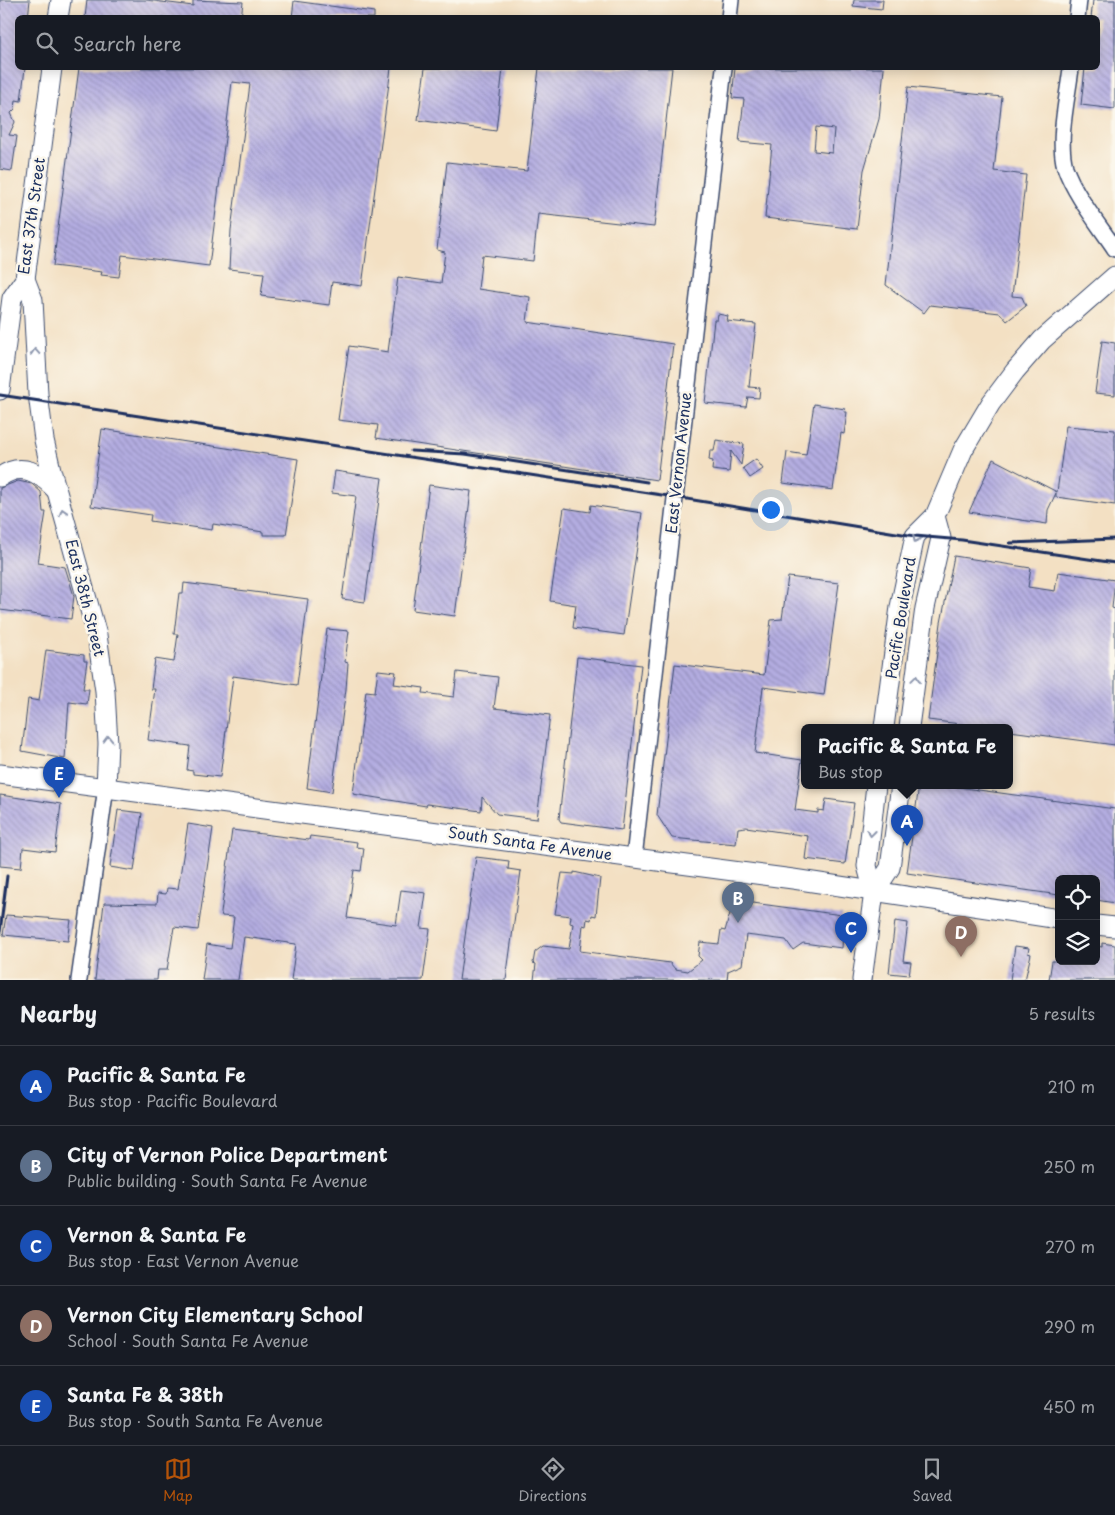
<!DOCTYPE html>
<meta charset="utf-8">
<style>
body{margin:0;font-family:"Playpen Sans",sans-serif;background:#20242c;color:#f1f3f6}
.controls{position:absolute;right:15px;bottom:15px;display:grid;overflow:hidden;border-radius:8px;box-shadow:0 2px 12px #0003}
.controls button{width:45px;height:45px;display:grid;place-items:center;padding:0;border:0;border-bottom:1px solid #363941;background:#171b24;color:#f1f3f6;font:25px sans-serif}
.you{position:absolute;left:770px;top:509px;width:18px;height:18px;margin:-12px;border:4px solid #fff;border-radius:50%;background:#1a73e8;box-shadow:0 0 0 8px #1a73e833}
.badge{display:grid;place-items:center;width:32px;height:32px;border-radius:50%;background:#b45309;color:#fff;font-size:16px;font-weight:700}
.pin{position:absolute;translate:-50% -41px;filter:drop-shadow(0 1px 2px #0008)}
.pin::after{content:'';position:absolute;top:26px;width:18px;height:15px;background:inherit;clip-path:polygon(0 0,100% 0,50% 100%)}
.popup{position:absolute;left:801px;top:724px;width:212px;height:65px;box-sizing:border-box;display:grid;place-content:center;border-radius:8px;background:#171b24;filter:drop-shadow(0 1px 4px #0005);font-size:16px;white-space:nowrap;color:#9ea1a6}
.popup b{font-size:19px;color:#f1f3f6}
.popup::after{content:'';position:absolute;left:50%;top:100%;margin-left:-10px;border:10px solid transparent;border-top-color:#171b24}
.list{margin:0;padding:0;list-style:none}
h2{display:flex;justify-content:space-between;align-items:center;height:65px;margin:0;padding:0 20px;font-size:21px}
h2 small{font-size:16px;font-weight:400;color:#9ea1a6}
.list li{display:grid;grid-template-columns:32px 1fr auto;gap:15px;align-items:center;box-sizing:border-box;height:80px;padding:0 20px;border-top:1px solid #363941}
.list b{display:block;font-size:19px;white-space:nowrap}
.list p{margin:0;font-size:16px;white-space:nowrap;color:#9ea1a6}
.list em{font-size:16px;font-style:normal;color:#9ea1a6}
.icon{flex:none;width:28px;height:28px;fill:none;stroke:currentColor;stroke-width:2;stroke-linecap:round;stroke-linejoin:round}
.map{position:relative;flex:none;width:1115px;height:980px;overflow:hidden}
.search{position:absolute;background:#171b24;box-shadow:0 2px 12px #0003;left:15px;right:15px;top:15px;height:55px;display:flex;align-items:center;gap:12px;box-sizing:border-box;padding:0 18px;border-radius:8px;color:#9ea1a6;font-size:19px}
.sheet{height:465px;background:#171b24}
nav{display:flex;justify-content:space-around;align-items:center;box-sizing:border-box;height:70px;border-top:1px solid #363941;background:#171b24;font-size:14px;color:#9ea1a6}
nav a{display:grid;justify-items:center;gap:2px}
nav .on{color:#b45309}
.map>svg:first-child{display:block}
.building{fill:url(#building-back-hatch);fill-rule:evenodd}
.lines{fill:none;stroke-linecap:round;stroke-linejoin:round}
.minor-casing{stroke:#3b4a6d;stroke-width:18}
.major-casing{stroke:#3b4a6d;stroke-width:21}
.minor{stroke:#fff;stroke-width:15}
.major{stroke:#fff;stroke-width:19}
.rail{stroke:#1b2f5e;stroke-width:3}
.oneway{stroke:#8d97ae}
.labels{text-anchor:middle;stroke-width:5;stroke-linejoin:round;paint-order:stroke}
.street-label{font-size:15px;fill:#1b2f5e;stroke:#fbf7ec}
</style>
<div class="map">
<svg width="1115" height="980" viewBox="0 0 1115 980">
<defs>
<pattern id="building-back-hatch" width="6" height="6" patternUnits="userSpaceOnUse" patternTransform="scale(1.25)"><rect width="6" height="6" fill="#b4ade1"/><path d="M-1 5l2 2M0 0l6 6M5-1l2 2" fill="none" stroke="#928dba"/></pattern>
</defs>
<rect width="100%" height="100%" fill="#fbf7ec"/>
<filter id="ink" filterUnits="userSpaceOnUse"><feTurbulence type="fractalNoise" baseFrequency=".02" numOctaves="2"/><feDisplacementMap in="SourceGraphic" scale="10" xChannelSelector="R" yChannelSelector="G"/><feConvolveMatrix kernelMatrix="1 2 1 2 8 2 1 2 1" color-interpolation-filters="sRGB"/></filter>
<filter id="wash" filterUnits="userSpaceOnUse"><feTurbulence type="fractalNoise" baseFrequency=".0096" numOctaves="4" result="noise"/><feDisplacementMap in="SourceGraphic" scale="20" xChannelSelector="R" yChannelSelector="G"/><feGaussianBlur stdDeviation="1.12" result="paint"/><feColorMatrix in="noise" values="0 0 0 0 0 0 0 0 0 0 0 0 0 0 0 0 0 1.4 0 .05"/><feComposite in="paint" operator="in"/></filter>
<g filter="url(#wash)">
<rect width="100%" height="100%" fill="#f3e0c3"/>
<g id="blocks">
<!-- building -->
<g class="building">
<path d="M0 0H30L28 18H18V68H25L21 101 16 100 15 109 11 113 15 122 9 135 17 136 12 171 0 169Z"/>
<path d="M87 0H146L193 6V0L243 2 241 18H85Z"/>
<path d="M854 0H883L882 9 853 6Z"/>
<path d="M1093 0H1115V109L1081 105 1085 68H1098V18H1091Z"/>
<path d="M294 1 374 12V18H292Z"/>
<path d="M79 68H391L362 286 332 282 329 305 261 296 264 273 229 269 231 230 250 84 232 82 209 266 122 255 119 277 101 275 102 272 53 266Z"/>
<path d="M425 68H503L496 131 418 120Z"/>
<path d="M539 68H672L654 227 538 214 533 261 482 255 478 289 530 297 527 322 673 344 657 480 376 438 378 425 338 420 349 346 388 352 398 277 441 283 445 252 437 250 447 162 527 171Z"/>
<path d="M735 68H884L879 119 864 170 857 229 765 218 772 145 739 142 744 99 732 98ZM816 127 834 129 832 153 814 151Z"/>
<path d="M908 87 1002 97 994 171 1026 175 1012 296 1022 297 1026 306 1007 321 1000 313 930 305 924 313 886 285Z"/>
<path d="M718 314 728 316 727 321 756 324 749 387 760 388 759 398 748 397 746 407 705 403 714 320H717Z"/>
<path d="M1102 341 1115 343V395L1095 393Z"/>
<path d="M814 404 845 409 844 412H847L844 434 841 433 833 490 783 483 787 452 806 455Z"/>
<path d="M1066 426 1115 430V505L1056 497V493L1048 510 1047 524 969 512 993 459 1057 492Z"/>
<path d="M102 429 298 459 286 535H263V532L213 524 212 530 150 521 151 515 91 506Z"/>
<path d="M716 440 744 444 741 465 731 451 729 472 712 470 713 461 709 460 710 451H714Z"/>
<path d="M756 459 763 469 750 478 743 468Z"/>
<path d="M335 471 382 478 365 602 342 599 356 496 332 493Z"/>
<path d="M18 481 32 484 41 492 43 512H46L38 563 65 567 74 596 71 619 0 610V488Z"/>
<path d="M429 485 471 491 455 616 413 610Z"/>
<path d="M591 505 642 513 624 635 573 628 576 605 550 601 564 508 590 512Z"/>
<path d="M954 556 1031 568 1028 587 1055 591 1058 572 1115 580 1112 608 1115 609V745L1010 731V727H984L928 720 941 623Z"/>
<path d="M788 577 839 583 824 695 763 687 755 753 802 760 795 810 818 813V810L824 811 826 799 854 803 845 864 805 859 808 836 746 827 738 828 736 844 672 838 657 815 675 664 764 675 771 620 782 619Z"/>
<path d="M184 583 308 599 297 685 233 676 220 777 193 774V771L187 770 190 746 148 740 155 689H151L155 659 174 662 178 634H174L179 593H183Z"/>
<path d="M327 629 349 631 345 662 348 663 346 689 332 792 307 788Z"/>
<path d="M46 650 84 655V661H87L83 689H89L87 704 69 702 65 759 22 751 28 699 39 701Z"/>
<path d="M577 657 641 665 622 830 561 822 559 819Z"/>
<path d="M378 670 396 672 394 684 424 688 423 693 454 697 457 672 498 677 494 708 550 715 537 819 497 814 482 797 481 811 427 804 426 806 353 794 366 691 375 692Z"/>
<path d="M919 785H943L1115 809V903L1096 900V879H1059V895L907 873Z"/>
<path d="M0 795 61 804 55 852 23 848 21 868 0 866Z"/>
<path d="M118 810 142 813 134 871 110 867Z"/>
<path d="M188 824 213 828 198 930 174 927 167 970H158L157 980H95L104 903 157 904 158 893 166 894 167 888 178 889Z"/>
<path d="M232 830 309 840 310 836 357 842 356 847 364 848 361 871 354 870 347 918 396 925 401 890 426 893 421 928 430 929 423 980H291L296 944 244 937 238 980H202L207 944 230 948 234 917 222 916 221 913Z"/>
<path d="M476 857 509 861 508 869 521 871 506 980H459Z"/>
<path d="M574 872 600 878 596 916 592 915 591 920 587 919 586 926 583 925 580 951 670 963 675 969 688 971 702 960 698 956 700 942 719 944 721 930 725 931 733 903 738 904V901L842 915 841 918H844L842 948 803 943 793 950 786 940 746 935 742 965 728 971 727 980H534L536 964 533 963 535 952 543 946 569 949 573 924 570 923 571 916 555 914 562 873 574 874Z"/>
<path d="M6 915 71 920 68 941 3 935Z"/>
<path d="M895 921 908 923 903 961 911 962 909 975 889 973Z"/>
<path d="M1102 943 1115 945V980H1049L1052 961H1096V946L1102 947Z"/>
<path d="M1015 946 1029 948 1028 953 1031 954 1025 980H1010Z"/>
</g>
</g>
</g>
<g filter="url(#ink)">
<use href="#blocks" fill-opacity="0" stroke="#3b4a6d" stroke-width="1"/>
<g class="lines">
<!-- minor casing -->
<g class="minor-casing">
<g id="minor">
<path d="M729 18 731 0"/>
<path d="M1077 18 1079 0"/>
<path d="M1071 68C1068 96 1057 139 1065 167 1074 194 1099 225 1115 249"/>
<path d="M634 858 724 68"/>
<path d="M79 980 106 787"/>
</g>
</g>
<!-- major casing -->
<g class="major-casing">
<g id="major">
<path d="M58 18 61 0"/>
<path d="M25 279 33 300 38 394 44 440 51 470 97 635 105 691 108 744 106 787"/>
<path d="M0 390 12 298 25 279 52 68"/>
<path d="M0 477C22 461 40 473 56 490"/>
<path d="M884 727 900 607 915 536 935 516 963 450 991 403 1015 371 1042 340 1115 276"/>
<path d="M909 727 925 608 941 538 935 516"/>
<path d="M0 774 793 879 1059 919"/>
<path d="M874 892 890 868 901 785"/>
<path d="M1096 925 1115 927"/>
<path d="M862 980 874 892 867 866 876 785"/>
</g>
</g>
<!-- minor -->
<use href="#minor" class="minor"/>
<!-- major -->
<use href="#major" class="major"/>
<!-- rail -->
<g class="rail">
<path d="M0 395 675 497 915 536 962 540 1115 563"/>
<path d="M411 451 465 454 647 482"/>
<path d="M1010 543 1115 539"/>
<path d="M0 932 7 876"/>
</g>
</g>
<!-- one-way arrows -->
<defs><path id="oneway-chevron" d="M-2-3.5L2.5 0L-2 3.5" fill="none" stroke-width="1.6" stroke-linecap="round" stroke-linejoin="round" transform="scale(1.25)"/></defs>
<g class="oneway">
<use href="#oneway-chevron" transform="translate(35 352) rotate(-94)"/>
<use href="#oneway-chevron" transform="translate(63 512) rotate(-107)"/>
<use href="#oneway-chevron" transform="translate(916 539) rotate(116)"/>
<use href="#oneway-chevron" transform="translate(916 679) rotate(-82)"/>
<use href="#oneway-chevron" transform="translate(108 739) rotate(-91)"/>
<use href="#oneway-chevron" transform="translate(871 833) rotate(97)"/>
</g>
</g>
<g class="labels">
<!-- street labels -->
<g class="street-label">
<text transform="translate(32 216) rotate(-82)" y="5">East 37th Street</text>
<text transform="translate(679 463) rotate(-84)" y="5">East Vernon Avenue</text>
<text transform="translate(85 598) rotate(76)" y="5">East 38th Street</text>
<text transform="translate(901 618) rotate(-81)" y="5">Pacific Boulevard</text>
<text transform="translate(530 844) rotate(8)" y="5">South Santa Fe Avenue</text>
</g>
</g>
</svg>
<div class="controls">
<button><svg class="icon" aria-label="locate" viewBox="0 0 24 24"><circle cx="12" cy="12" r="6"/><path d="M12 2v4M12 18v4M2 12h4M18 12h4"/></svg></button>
<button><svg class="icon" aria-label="layers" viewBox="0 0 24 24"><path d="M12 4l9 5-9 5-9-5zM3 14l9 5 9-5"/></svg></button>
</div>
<div class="you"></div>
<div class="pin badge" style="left:907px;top:846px;background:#1a4fb4">A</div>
<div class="popup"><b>Pacific &amp; Santa Fe</b>Bus stop</div>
<div class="pin badge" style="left:738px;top:923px;background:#5c6f8a">B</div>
<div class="pin badge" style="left:851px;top:953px;background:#1a4fb4">C</div>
<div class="pin badge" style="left:961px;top:957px;background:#8d6e63">D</div>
<div class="pin badge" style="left:59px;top:798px;background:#1a4fb4">E</div>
<div class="search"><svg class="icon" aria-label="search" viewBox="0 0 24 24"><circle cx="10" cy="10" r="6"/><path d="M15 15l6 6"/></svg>Search here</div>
</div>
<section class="sheet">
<h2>Nearby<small>5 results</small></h2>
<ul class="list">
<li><span class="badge" style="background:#1a4fb4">A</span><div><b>Pacific &amp; Santa Fe</b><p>Bus stop · Pacific Boulevard</p></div><em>210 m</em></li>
<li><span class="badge" style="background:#5c6f8a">B</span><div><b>City of Vernon Police Department</b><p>Public building · South Santa Fe Avenue</p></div><em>250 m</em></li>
<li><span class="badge" style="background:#1a4fb4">C</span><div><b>Vernon &amp; Santa Fe</b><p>Bus stop · East Vernon Avenue</p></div><em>270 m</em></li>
<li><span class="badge" style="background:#8d6e63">D</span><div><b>Vernon City Elementary School</b><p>School · South Santa Fe Avenue</p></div><em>290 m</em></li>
<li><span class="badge" style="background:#1a4fb4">E</span><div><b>Santa Fe &amp; 38th</b><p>Bus stop · South Santa Fe Avenue</p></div><em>450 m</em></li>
</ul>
</section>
<nav>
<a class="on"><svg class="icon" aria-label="map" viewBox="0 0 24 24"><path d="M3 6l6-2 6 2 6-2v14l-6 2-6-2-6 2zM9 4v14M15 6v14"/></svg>Map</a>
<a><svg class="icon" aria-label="directions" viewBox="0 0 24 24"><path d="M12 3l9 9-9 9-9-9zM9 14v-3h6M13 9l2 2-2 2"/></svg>Directions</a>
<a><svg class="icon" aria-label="saved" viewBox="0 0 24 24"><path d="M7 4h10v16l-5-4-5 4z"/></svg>Saved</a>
</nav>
